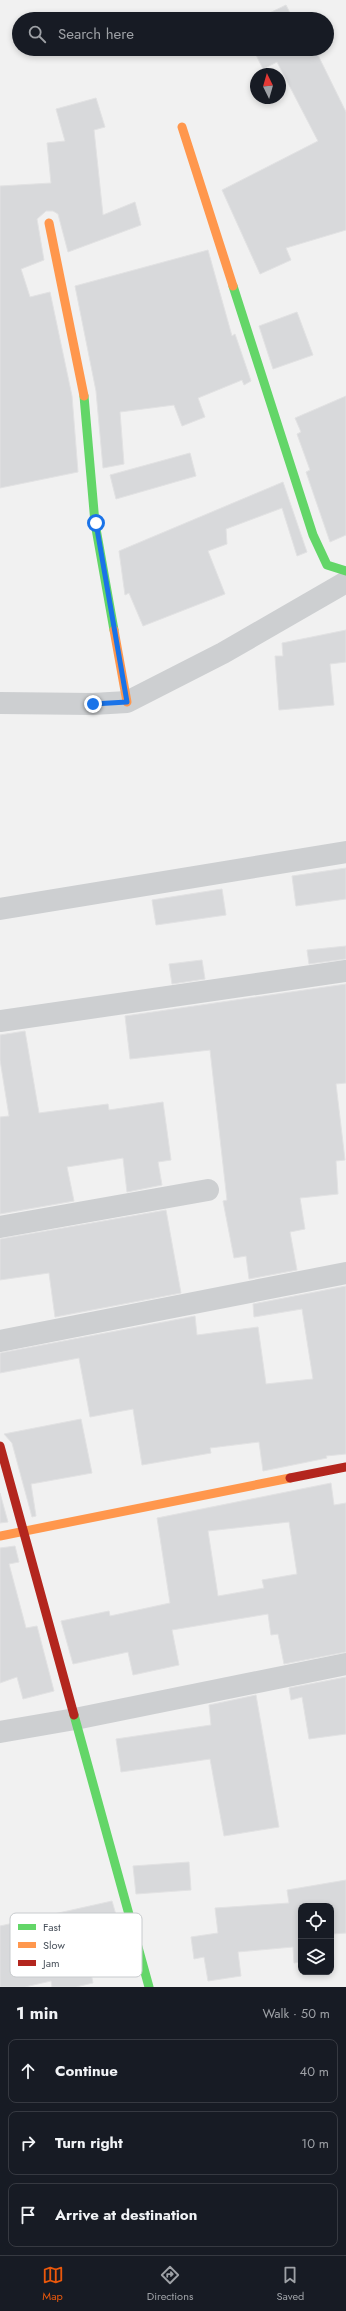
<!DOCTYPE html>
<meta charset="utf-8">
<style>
body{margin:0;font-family:Jost,sans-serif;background:#20242c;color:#f1f3f6}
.controls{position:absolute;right:12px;bottom:12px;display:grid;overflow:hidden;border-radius:8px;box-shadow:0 2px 6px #0003}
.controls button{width:36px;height:36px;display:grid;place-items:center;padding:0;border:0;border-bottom:1px solid #363941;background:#171b24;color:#f1f3f6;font:20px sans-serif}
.compass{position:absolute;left:250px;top:68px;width:36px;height:36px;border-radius:50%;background:#171b24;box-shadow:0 2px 6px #0003;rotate:355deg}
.stop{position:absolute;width:12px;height:12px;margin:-9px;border:3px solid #1a73e8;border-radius:50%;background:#fff}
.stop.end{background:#1a73e8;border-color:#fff;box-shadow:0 1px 4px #0008}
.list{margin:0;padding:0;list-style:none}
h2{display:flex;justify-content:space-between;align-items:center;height:52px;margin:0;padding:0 16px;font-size:17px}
h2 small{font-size:13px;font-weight:400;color:#9ea1a6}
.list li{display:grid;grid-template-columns:26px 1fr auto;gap:12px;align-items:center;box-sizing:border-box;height:64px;margin:0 8px 8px;padding:0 8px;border:1px solid #363941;border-radius:8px}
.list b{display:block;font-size:15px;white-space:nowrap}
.list em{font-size:13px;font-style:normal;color:#9ea1a6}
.icon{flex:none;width:22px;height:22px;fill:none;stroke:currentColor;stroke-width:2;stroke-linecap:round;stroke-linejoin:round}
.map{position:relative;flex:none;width:346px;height:1987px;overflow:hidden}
.search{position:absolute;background:#171b24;box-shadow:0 2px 6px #0003;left:12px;right:12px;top:12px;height:44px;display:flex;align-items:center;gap:10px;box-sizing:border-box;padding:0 14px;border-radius:22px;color:#9ea1a6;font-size:15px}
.sheet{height:268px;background:#171b24}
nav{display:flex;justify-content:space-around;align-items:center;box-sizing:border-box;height:56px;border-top:1px solid #363941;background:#171b24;font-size:11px;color:#9ea1a6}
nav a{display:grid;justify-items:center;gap:2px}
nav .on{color:#ea580c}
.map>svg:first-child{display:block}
.building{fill:#d8d9db;stroke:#e2e2e3;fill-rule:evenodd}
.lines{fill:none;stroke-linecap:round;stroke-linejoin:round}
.street{stroke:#cdcfd1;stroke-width:22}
.fast{stroke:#63d668;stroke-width:9}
.slow{stroke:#ff974d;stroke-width:9}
.jam{stroke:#b3261e;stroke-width:9}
.route{stroke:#1a73e8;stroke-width:5}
.key{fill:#fff;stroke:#c8cbce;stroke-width:1}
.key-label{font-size:11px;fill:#49515b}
</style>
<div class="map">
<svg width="346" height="1987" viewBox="0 0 346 1987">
<rect width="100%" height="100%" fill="#f1f1f1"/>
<!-- building -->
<g class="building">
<path d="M286 5 293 19H257Z"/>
<path d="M253 49H315L346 112V230L286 248 291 260 260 274 222 190 318 141 277 62 263 69Z"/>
<path d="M96 98 105 127 94 130 103 215 135 202 141 225 68 252 58 214 53 211H46L37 219 44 260 21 269 30 297 50 292 72 396 78 472 0 488V186L51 183 47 143 65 141 56 109Z"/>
<path d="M208 250 232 336 235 334 251 381 244 385 242 380 198 398 205 417 182 426 174 405 120 412 124 464 103 468 96 391 75 286Z"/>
<path d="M297 312 313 355 273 369 259 326Z"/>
<path d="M346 396V535L330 542 306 472 310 470 297 434 301 432 295 418Z"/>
<path d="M190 453 196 476 116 499 110 475Z"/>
<path d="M283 482 307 552 297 556 282 508 226 529 227 544 208 551 225 594 143 626 129 593 125 595 119 551Z"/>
<path d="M346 630V662L330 664 334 705 279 710 275 656H283L282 643Z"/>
<path d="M346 868V899L296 906 292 876Z"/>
<path d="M222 889 226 915 156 925 152 900Z"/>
<path d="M346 946V959L309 964 307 950Z"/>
<path d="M202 960 205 979 172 984 169 964Z"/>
<path d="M346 984V1083L336 1084 345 1160 336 1161 338 1194 300 1198 305 1229 290 1232 297 1270 249 1279 246 1256 234 1258 223 1201 227 1200 210 1050 130 1059 125 1016Z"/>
<path d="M25 1031 39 1113 108 1104 109 1110 163 1102 171 1160 158 1162 162 1185 127 1192 123 1158 67 1167 74 1201 0 1214V1117L9 1116 0 1060V1035Z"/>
<path d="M166 1210 181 1293 55 1317 49 1273 0 1280V1239Z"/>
<path d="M346 1286V1454L326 1456 327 1458 263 1471 259 1442 210 1448 211 1453 142 1465 133 1409 90 1417 79 1358 0 1373V1353L195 1316 197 1335 258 1327 266 1384 313 1379 302 1309 254 1317 253 1304Z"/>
<path d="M81 1419 92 1473 31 1484 36 1516 32 1517 12 1443 4 1434Z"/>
<path d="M331 1483 334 1505 346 1503V1652L284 1664 278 1634 271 1635 268 1614 172 1630 179 1665 133 1675 128 1652 73 1664 61 1621 109 1611 110 1616 170 1603 157 1518ZM289 1522 297 1574 262 1580 264 1588 218 1596 208 1531Z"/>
<path d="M0 1493 8 1522 0 1523Z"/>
<path d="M15 1546 19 1562 9 1564 26 1628 37 1626 54 1691 23 1699 17 1677 0 1683V1548Z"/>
<path d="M346 1677V1734L309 1739 302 1697 291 1700 289 1688Z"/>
<path d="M256 1695 279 1827 224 1836 210 1759 121 1772 116 1739 211 1725 209 1705Z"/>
<path d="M189 1862 191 1890 136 1894 133 1866Z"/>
<path d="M346 1880V1933L332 1934 334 1960H331V1906H301V1962L294 1963 293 1947 238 1952 241 1976 208 1981 204 1957 194 1959 191 1937 218 1933 215 1908 289 1903 287 1890Z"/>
<path d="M112 1901 127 1953 89 1963 93 1983 76 1987H52L51 1981 25 1987H0V1926Z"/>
</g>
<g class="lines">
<!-- street -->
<g class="street">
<path d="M0 703 93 704 127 702 223 653 346 582"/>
<path d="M0 909 346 852"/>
<path d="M0 1021 346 971"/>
<path d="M0 1227 208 1190"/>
<path d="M0 1341 346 1273"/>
<path d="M0 1732 75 1719 346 1664"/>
</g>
<!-- fast -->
<g class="fast">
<path d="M233 286 313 535 327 565 346 571"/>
<path d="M84 396 95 523 114 630"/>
<path d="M74 1715 149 1987"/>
</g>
<!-- slow -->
<g class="slow">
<path d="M182 127 233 286"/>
<path d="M49 223 84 396"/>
<path d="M114 630 127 702"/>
<path d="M0 1536 290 1478"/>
</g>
<!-- jam -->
<g class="jam">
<path d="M0 1446 74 1715"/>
<path d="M290 1478 346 1467"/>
</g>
</g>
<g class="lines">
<!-- route -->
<path class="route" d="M93 704 127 702 96 523"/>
</g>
<!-- legend -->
<rect x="10" y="1913" width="132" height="64" rx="6" class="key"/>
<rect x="18" y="1924" width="18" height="6" fill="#63d668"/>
<rect x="18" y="1942" width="18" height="6" fill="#ff974d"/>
<rect x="18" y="1960" width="18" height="6" fill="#b3261e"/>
<g class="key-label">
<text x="43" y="1931">Fast</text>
<text x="43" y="1949">Slow</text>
<text x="43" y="1967">Jam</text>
</g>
</svg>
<div class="controls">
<button><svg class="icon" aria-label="locate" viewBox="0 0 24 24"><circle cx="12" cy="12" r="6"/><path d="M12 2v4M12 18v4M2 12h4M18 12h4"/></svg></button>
<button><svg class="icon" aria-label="layers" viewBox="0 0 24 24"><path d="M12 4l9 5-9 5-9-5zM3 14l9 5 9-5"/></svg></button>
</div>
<svg class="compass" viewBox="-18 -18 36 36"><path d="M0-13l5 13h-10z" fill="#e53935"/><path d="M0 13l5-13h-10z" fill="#9ea1a6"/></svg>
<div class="stop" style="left:96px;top:523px"></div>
<div class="stop end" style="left:93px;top:704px"></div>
<div class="search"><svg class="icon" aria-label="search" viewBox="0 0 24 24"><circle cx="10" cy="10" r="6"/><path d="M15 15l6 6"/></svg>Search here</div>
</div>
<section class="sheet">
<h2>1 min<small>Walk · 50 m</small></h2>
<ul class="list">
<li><svg class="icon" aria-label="ahead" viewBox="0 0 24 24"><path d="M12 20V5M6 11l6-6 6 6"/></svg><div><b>Continue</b></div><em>40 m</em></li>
<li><svg class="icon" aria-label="right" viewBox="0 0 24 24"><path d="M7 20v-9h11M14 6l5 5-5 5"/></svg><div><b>Turn right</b></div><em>10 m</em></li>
<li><svg class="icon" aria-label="arrive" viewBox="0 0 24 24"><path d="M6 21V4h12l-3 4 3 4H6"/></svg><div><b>Arrive at destination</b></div></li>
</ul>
</section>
<nav>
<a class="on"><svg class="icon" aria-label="map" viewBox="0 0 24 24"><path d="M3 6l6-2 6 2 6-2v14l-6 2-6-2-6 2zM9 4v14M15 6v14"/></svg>Map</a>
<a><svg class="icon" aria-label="directions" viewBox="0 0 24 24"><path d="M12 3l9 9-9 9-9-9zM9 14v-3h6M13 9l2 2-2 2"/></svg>Directions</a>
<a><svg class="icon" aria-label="saved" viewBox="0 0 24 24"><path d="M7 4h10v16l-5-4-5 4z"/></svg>Saved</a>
</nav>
